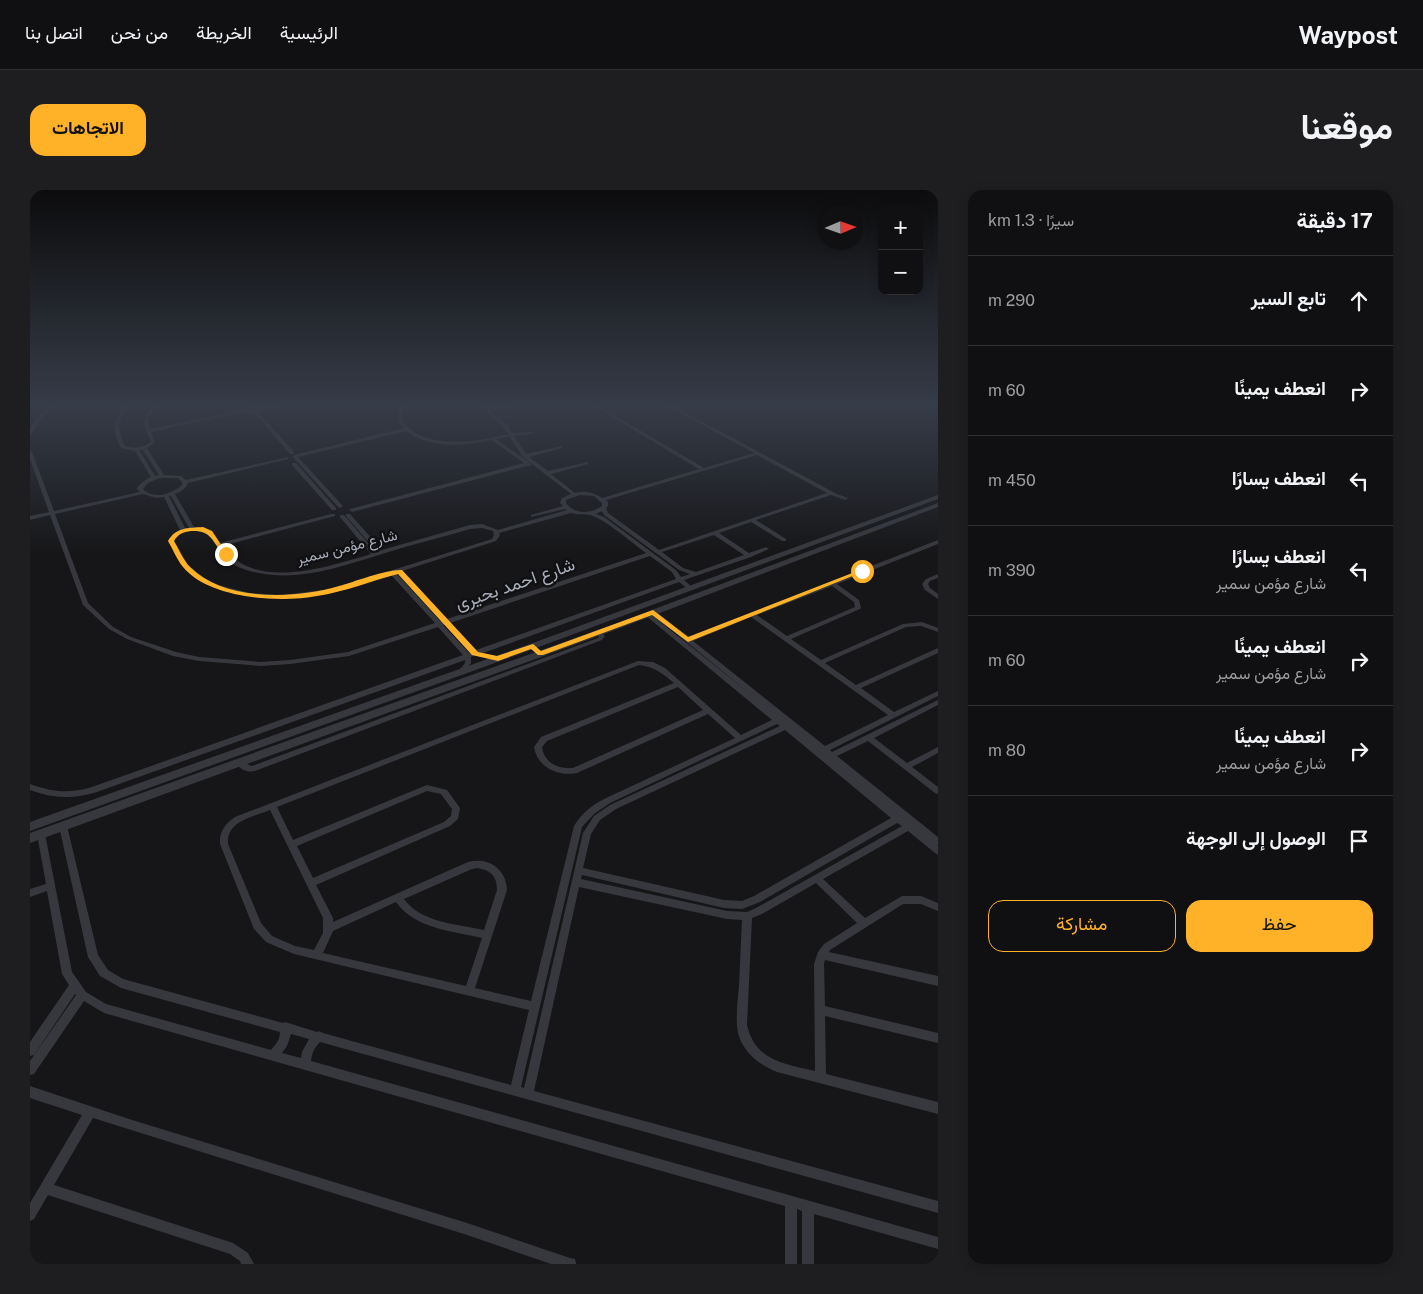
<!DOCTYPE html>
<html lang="ar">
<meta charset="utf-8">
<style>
body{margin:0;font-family:"Public Sans",Vazirmatn,sans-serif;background:#1e1e20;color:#f1f3f6;direction:rtl}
.controls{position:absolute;right:15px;top:15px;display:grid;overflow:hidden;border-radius:10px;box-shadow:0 2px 12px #0003}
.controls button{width:45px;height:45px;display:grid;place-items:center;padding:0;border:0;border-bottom:1px solid #303032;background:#101012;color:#f1f3f6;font:25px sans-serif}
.compass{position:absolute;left:788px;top:15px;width:45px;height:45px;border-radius:50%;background:#101012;box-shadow:0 2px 12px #0003;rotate:88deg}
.stop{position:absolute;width:15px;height:15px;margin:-11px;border:4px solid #ffb128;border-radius:50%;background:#fff}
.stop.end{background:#ffb128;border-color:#fff;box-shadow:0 1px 5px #0008}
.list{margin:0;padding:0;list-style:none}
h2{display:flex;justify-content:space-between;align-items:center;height:65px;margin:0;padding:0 20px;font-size:21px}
h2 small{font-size:16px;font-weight:400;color:#9c9d9f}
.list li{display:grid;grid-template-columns:32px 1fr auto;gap:15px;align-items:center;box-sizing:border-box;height:90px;padding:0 20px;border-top:1px solid #303032}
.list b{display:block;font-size:19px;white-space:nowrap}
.list p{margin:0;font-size:16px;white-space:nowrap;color:#9c9d9f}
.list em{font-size:16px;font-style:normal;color:#9c9d9f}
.actions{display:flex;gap:10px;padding:15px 20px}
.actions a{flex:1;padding:11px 0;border:1px solid #ffb128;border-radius:15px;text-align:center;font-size:18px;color:#ffb128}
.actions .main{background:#ffb128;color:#111}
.icon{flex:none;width:28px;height:28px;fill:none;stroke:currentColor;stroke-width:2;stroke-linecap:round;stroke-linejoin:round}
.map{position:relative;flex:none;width:908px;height:1074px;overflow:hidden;direction:ltr;border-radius:15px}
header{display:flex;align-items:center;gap:30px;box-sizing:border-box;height:70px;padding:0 25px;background:#101012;border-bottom:1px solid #303032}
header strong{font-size:24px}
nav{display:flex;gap:28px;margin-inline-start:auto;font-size:18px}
.intro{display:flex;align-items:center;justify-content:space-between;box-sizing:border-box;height:120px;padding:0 30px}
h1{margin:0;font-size:35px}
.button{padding:12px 22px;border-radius:15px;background:#ffb128;color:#111;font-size:18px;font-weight:700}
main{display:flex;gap:30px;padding:0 30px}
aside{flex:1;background:#101012;border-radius:15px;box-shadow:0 2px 12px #0003}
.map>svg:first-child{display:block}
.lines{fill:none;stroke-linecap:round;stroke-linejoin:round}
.minor{fill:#37383e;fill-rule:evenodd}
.tertiary{fill:#37383e;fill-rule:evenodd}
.route{fill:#ffb128}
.labels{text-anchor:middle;stroke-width:5;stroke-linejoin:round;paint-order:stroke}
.far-street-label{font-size:15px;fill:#a7adb9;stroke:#111113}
.street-label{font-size:18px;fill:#a7adb9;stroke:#111113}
</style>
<header>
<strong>Waypost</strong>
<nav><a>الرئيسية</a><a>الخريطة</a><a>من نحن</a><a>اتصل بنا</a></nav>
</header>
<div class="intro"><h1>موقعنا</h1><a class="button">الاتجاهات</a></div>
<main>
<aside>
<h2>17 دقيقة<small>سيرًا · 1.3 km</small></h2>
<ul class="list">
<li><svg class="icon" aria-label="ahead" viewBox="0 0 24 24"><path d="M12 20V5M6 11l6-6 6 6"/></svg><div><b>تابع السير</b></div><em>290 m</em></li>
<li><svg class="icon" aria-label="right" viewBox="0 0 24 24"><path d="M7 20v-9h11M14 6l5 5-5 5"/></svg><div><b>انعطف يمينًا</b></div><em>60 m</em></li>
<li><svg class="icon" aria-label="left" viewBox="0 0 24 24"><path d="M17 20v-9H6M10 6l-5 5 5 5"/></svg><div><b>انعطف يسارًا</b></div><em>450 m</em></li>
<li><svg class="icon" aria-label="left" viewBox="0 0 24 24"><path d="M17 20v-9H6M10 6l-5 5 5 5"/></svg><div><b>انعطف يسارًا</b><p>شارع مؤمن سمير</p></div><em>390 m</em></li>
<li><svg class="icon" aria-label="right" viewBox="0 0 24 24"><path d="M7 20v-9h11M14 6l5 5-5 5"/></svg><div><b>انعطف يمينًا</b><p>شارع مؤمن سمير</p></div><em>60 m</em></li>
<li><svg class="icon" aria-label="right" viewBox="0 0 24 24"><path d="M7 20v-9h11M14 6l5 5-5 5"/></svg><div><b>انعطف يمينًا</b><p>شارع مؤمن سمير</p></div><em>80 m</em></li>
<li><svg class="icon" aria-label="arrive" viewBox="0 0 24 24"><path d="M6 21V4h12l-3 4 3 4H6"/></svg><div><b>الوصول إلى الوجهة</b></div></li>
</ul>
<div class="actions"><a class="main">حفظ</a><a>مشاركة</a></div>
</aside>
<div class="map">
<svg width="908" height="1074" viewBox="0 0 908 1074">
<rect width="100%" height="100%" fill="#161618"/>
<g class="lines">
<!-- minor -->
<g class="minor">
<path d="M21 215H25L11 229 2 243 0 244C0 232 12 223 21 215Z"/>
<path d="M97 215H101C87 230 86 237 95 256 104 259 113 258 121 252 114 234 108 228 126 215H131C122 223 115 225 120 239L213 220 221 216 230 218 246 215H254V216L228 222 264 262V264H260L225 223 221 224 214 222 121 242 125 252 117 258 134 285 151 286 156 290 258 267V269L158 293C157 298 150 302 145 304L164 337C177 337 183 343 190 353L301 324H305V326L192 356C225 402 297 377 341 364L310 327V325H314L346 362H347L316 326V324H320L352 360 440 335 452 334 468 340 537 320 535 319 501 327V325L533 316 530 313 532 308 541 304 493 267 479 246 466 249 501 274V276H497L322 322 319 320 320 319 494 273 462 250C435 256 399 259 376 241L268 267 312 315 313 316 310 318 308 317 263 267 264 265 374 238 368 231V222L374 215H378L372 222V231C375 234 377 237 380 239 404 259 451 251 478 244L473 237 449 215H453L457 218 471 215H478V216L459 220 467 227 486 224V226L470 229 477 235 482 243 503 242V243L501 244 484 246 496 264 532 256V258L499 267 518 281 558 272V274L521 284 545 303C554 300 565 303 572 308L669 279 562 215H567L674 278 724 263 636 215H641L807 304 818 308 815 310 801 305 726 330 756 349V351H752L721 332 689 343 719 363 736 357 739 359 721 367 654 390 662 397V399H658L649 392 453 463 470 467 471 469 470 471H468L446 465 441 467V473L432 485H428L427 483 435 473V470L67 602C44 609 23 609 0 600V594C23 602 38 604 62 597L433 465 408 437 319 466 260 474 231 476 169 471 143 466 97 449 79 439 53 415 20 325 0 330V326L19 322 0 269V261L2 262 24 321 110 302 107 299C110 293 115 290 121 287L105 261 91 258C82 240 81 229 97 215ZM222 218 226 219 221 222 218 221ZM109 260H113L129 285 125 286ZM727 265 797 303 629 360 578 323 576 318 578 316V312L576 310ZM129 288H148L152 292V295C142 304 124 310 113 299L118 293ZM113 304 126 308 134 307 150 340 143 344 138 351 154 377 177 395 220 407 252 409 303 403 361 385 405 433 318 462 260 470 231 472 169 467 146 462 101 447 83 437 58 413 25 324ZM550 305 564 306 572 313V316C561 324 545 325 536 313V310ZM139 306H141L159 338H155ZM572 321 574 325 649 380 660 384 651 387 646 380 574 327 566 324ZM541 323C548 325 554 324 560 325 572 327 605 355 616 363L417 429 372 381 466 351 470 345 469 343ZM452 338 463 341 464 345 462 349 302 399 252 405 220 403 181 393 158 375 144 351C148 345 152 342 159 341 181 336 185 359 199 371 208 379 222 382 234 384 273 390 313 376 349 365 379 355 410 348 440 339ZM684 345 714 365 666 382 653 378 632 362ZM620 366 642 382 646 389 446 460 420 433ZM366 383H367L412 431H410ZM415 434 441 462 439 463 413 435Z"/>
<path d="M262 273H266L306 318V320H302L262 275Z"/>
<path d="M908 350V354L807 394 829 410 831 418 830 419 761 449 791 470 873 434 892 432 908 438V442L891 436 876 437 795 473 826 495 908 458V463L831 498 864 522 908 501V506L800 560 802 562 908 510V515L844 548 877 573 908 557V563L882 577 908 597V604L905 603 838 551 807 566 908 647V655H907L908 656V665L905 663 878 641 793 689 835 728 872 706H891L908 713V721L891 714H873L800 760 799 762 908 786V796L795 770 794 774 795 816 908 843V853L795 826 796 884 908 912V924L747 882C727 874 708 858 707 835 706 822 708 808 709 796 710 774 711 752 712 730L697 729 549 697 504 901 908 1011V1023L290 852C284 858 282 863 281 871L908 1047V1059L784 1024V1074H772V1021L767 1019V1074H755V1016L74 823 54 811 4 884 0 885V871L46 805 45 804 4 865 0 866V852L39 795 32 784 17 701 0 707V699L16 694 7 644 8 642 11 641 14 642 15 644 42 782 56 802 76 814 241 860C246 854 250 850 250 842L91 798 70 786 58 767 29 636 30 634 33 633 36 634 37 636 68 765 78 780 93 789 253 833 255 832 287 842 289 841 293 843 481 895 499 820 264 764 236 752 224 739 190 654C189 642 195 634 205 627L608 471 623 472 635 478 711 545 742 530 615 425V423H619L723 506 621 423V421H625L659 447ZM802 396 824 412 825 417 757 446 727 425ZM721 427 858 525 795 556 663 451ZM609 475C625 477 632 483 644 493L511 547 504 557C507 577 528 587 547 583L678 524 705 548 574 609C562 615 551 624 544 636L501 811 445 798 477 700C476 678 458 667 438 672L303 732V728L286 695 420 636 428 629 430 618 417 600 397 595 263 650 247 617ZM648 497 673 520 543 578C528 579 514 573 512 557L517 551ZM747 534 750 536 580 615 564 626 553 643 494 898 491 897 552 637 564 624 580 613ZM755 540 861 628 724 706 712 711 694 710 553 678 561 644 570 630 586 619ZM397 601 411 604 422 619 421 626 414 632 283 688 267 656ZM240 620 293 728V743L284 760 265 756 242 746 231 733 198 654C196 631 223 627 240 620ZM867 633 872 636 726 718 717 722 697 721 551 689 552 685 694 718 712 719 730 712ZM447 678C461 680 467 686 467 700L454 740C428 734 391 733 374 709L442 679ZM786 693 827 733 794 754 788 762 784 774 785 881C755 874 725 871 717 835L722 728 732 724ZM366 712C385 739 423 741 452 748L436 796 293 763 303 741ZM261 844 279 849 272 862 271 868 252 863 257 856Z"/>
<path d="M908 384V388L900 391 898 394 900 398 908 404V409L895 400 892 394 896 389Z"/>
<path d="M568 440 570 441 575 446 572 450 225 581C217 583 211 580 206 573L207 571C213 569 216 575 222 576L568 448 569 446 565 442Z"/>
<path d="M0 896 99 929 434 1032 540 1068 545 1069 546 1074H521L434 1044 63 928 24 995 203 1053 218 1063 224 1074H211L210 1071 200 1064 18 1005 4 1029 0 1031V1013L52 925 0 908Z"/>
</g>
<!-- tertiary -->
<g class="tertiary">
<path d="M908 305V309L506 458 0 641V632L500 454Z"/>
<path d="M908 313V317L593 437 0 653V643L587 433Z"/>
</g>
</g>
<!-- sky -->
<linearGradient id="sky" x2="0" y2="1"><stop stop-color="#0c0c0d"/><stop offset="0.59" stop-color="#363c48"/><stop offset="1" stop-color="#363c48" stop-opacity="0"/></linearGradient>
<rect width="908" height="365" fill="url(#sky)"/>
<!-- route -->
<path class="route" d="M173 337 182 341 198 365H193C182 350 181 340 161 341 153 342 148 344 144 351 149 359 153 370 160 377 195 412 265 409 309 396 324 392 357 379 372 380L448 462 467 466 503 454 511 461 623 420 658 447 830 380 835 381 658 452 622 425 513 465H508L501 459 468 471 442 465 368 384C341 391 314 402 287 406 250 413 179 409 153 377 147 370 143 359 138 351 146 337 159 338 173 337Z"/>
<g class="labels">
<!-- far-street labels -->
<g class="far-street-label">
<text transform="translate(317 357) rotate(-14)" y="5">شارع مؤمن سمير</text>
</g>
<!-- street labels -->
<g class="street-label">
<text transform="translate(485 394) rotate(-19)" y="6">شارع احمد بحيرى</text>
</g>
</g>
</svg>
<div class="controls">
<button>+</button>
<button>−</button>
</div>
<svg class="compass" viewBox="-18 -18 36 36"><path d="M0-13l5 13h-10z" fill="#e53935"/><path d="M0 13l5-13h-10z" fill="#9c9d9f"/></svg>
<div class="stop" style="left:832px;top:381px"></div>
<div class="stop end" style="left:196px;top:364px"></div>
</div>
</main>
